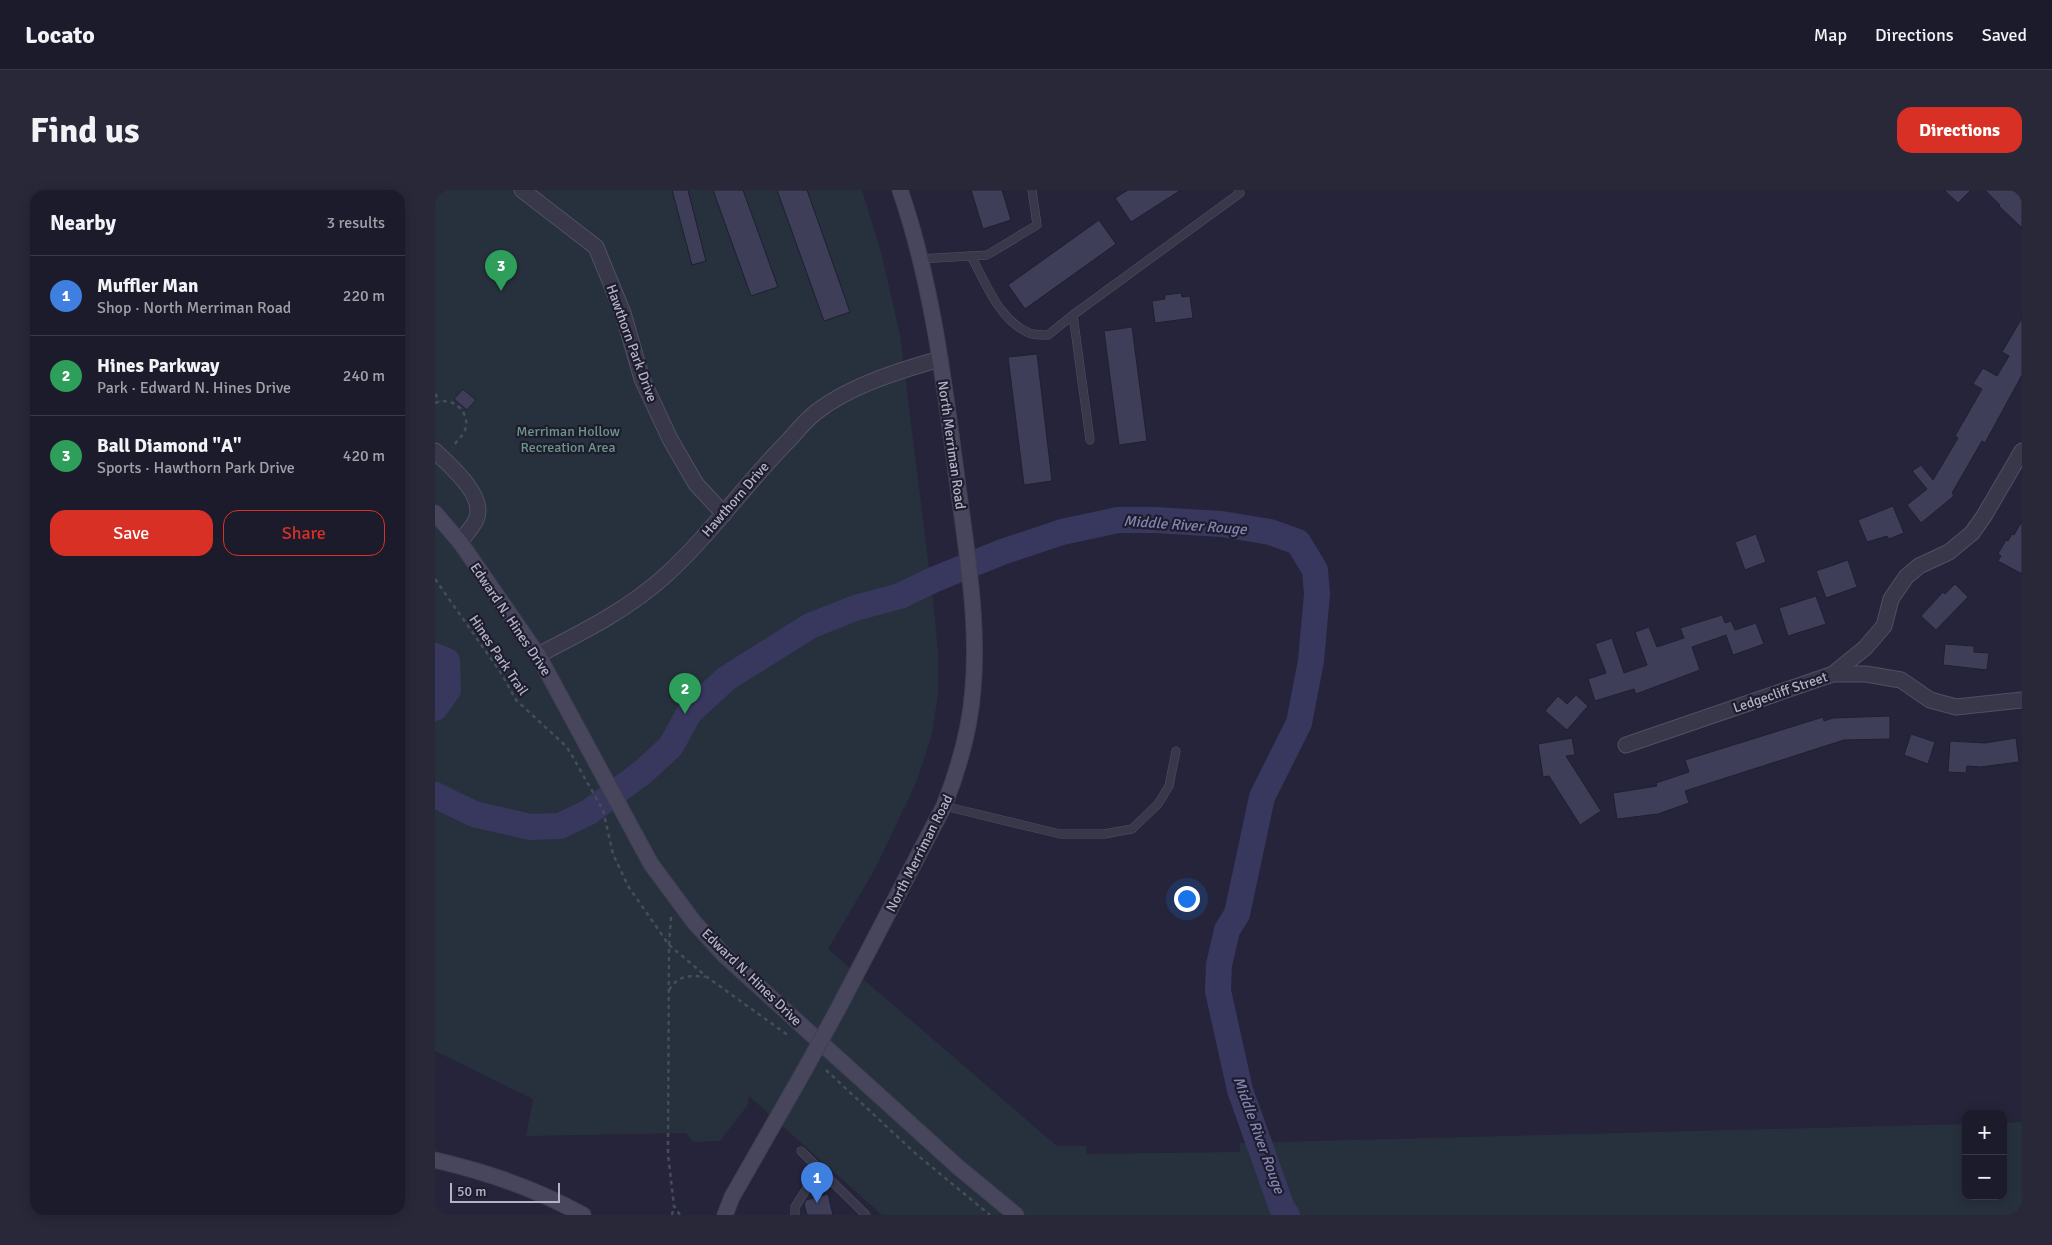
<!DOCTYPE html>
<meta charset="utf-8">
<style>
body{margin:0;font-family:Signika,sans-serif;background:#292838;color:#f1f3f6}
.controls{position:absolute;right:15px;bottom:15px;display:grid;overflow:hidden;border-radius:10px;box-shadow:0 2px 12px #0003}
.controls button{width:45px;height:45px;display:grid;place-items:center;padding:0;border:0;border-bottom:1px solid #3a3948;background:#1c1b2c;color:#f1f3f6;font:25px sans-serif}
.scale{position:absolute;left:15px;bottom:12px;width:110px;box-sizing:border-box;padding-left:5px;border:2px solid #b4b3c6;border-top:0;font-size:14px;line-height:18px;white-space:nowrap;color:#b4b3c6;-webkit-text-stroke:4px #1e1d2f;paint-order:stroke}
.you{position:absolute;left:751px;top:708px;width:18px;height:18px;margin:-12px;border:4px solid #fff;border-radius:50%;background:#1a73e8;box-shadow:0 0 0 8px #1a73e833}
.badge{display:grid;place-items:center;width:32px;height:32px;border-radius:50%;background:#d93025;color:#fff;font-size:16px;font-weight:700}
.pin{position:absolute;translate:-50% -41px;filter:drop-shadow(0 1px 2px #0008)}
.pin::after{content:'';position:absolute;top:26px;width:18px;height:15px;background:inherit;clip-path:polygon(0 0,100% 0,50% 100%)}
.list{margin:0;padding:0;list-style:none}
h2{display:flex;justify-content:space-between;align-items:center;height:65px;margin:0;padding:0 20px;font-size:21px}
h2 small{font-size:16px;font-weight:400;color:#a0a1a9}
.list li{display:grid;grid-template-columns:32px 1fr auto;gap:15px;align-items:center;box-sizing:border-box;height:80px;padding:0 20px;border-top:1px solid #3a3948}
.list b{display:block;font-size:19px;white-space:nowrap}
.list p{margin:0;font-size:16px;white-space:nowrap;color:#a0a1a9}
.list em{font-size:16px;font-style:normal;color:#a0a1a9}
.actions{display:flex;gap:10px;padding:15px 20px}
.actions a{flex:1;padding:11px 0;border:1px solid #d93025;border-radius:15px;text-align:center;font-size:18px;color:#d93025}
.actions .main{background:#d93025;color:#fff}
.map{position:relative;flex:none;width:1587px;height:1025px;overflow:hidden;border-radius:15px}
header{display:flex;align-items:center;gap:30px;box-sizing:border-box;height:70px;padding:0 25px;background:#1c1b2c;border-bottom:1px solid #3a3948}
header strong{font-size:24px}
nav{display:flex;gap:28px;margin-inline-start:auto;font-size:18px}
.intro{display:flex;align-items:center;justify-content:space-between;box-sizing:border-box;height:120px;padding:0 30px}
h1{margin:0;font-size:35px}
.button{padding:12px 22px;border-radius:15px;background:#d93025;color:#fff;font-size:18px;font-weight:700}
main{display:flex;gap:30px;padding:0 30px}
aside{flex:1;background:#1c1b2c;border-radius:15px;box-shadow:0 2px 12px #0003}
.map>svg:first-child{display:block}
.green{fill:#27313d}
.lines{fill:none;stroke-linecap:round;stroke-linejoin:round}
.river{stroke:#38375e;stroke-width:26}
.building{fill:#3f3e58;stroke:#201f31}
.lane-casing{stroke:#515062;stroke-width:9}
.street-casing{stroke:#515062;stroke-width:17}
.secondary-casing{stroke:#3f3e50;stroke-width:17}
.path{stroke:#444d58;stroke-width:2.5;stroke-dasharray:4 4;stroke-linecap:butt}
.lane{stroke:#38384a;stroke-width:8}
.street{stroke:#38384a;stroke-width:15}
.secondary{stroke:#48465d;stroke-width:15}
.secondary-bridge-casing{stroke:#3f3e50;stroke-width:17;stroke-linecap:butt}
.secondary-bridge{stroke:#48465d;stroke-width:15}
.labels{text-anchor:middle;stroke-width:4.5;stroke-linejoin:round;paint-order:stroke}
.street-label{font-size:14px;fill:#b4b3c6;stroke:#1e1d2f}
.park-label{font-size:14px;fill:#6c9688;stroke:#1e1d2f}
.water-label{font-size:15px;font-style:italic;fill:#8584b1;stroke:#1e1d2f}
</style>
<header>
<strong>Locato</strong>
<nav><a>Map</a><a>Directions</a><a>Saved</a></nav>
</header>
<div class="intro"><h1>Find us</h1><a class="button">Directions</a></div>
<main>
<aside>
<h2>Nearby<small>3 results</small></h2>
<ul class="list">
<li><span class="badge" style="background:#3f7fe0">1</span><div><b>Muffler Man</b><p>Shop · North Merriman Road</p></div><em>220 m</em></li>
<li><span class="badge" style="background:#2e9e5b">2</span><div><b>Hines Parkway</b><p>Park · Edward N. Hines Drive</p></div><em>240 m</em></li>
<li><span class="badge" style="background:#2e9e5b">3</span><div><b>Ball Diamond &quot;A&quot;</b><p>Sports · Hawthorn Park Drive</p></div><em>420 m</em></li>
</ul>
<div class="actions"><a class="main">Save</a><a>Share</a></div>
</aside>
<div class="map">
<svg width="1587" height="1025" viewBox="0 0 1587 1025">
<rect width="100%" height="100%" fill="#25243a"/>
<!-- green -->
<path class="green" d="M0 0H427L447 66 465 145 499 418 503 464V503L497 544 481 593 440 679 393 759 622 956H651L652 964 805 962V953L1531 934V1006H1568V933L1587 932V1025H447L314 906 312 916 285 951 258 952 251 943 91 946 98 909 0 861Z"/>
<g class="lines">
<!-- river -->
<g class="river">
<path d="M0 466 12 471 13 500 0 518"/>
<path d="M0 605 39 624 95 637 125 636 154 622 208 582 236 556 254 523 292 488 375 436 420 418 465 406 498 390 567 362 627 342 683 330H720L787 334 835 342 863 352 880 380 882 404 876 471 864 533 827 607 802 724 792 740 784 775 783 801 805 900 847 1018 852 1025"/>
</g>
</g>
<!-- building -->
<g class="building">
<path d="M237 0H253L271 71 257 75Z"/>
<path d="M278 0H308L343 97 316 106Z"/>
<path d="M342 0H372L415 122 389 131Z"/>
<path d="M536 0H567L576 30 548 39Z"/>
<path d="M693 0H746L696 32 680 8Z"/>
<path d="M1509 0H1536L1523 13Z"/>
<path d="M1550 0H1587V38L1564 16 1565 15Z"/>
<path d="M664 30 681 54 590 119 573 95Z"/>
<path d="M746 103 747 107 755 106 758 128 720 133 717 111 730 109V105Z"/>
<path d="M1587 128V185L1550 253 1547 251 1517 303 1519 306 1486 333 1472 315 1492 299 1477 281 1486 275 1498 290 1523 248 1520 246 1547 199 1538 194 1548 178 1562 186 1574 166 1567 162Z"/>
<path d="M697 137 712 251 684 255 669 141Z"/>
<path d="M602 164 617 291 589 295 573 167Z"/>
<path d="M28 199 41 210 32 220 19 209Z"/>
<path d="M1458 316 1469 343 1454 349 1452 346 1432 352 1423 330Z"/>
<path d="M1587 331V384L1563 371 1566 366 1563 364 1571 350 1573 351 1577 344 1579 345Z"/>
<path d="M1321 344 1331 372 1310 380 1300 352Z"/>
<path d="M1413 370 1422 397 1391 408 1381 381Z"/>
<path d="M1520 394 1533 407 1501 440 1486 426 1508 402 1510 404Z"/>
<path d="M1381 406 1391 434 1353 446 1344 418Z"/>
<path d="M1287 425 1290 433 1296 431 1300 440 1321 433 1329 454 1298 465 1291 445 1257 457 1265 480 1201 504 1199 499 1160 511 1153 489 1171 483 1160 454 1177 448 1189 483 1212 475 1200 442 1214 437 1222 457 1249 448 1245 438Z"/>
<path d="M1510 454 1539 456V462L1554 463 1552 480 1508 475Z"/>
<path d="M1141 505 1153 516 1132 540 1110 521 1123 506 1132 514Z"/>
<path d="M1455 526V549L1409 550 1250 601 1254 613 1223 624 1182 629 1178 603 1222 596 1221 593 1254 582 1250 570 1388 527 1389 531 1398 528Z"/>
<path d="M1476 544 1500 552 1493 574 1469 565Z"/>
<path d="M1137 548 1140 565 1131 566 1166 621 1145 635 1114 586 1108 587 1103 554Z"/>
<path d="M1581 548 1584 572 1545 577 1532 576 1531 583 1513 582 1515 551 1550 553Z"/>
<path d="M393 1004 398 1025H372L369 1014 371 1010Z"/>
</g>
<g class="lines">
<!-- lane casing -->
<g class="lane-casing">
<g id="lane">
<path d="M536 66C551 93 564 130 594 143 599 145 607 145 613 145L638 125"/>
<path d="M484 69 552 65 602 35 597 0"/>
<path d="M655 250 638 125 805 3 803 0"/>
<path d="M509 616 625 644H669L697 639 723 614 734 596 741 561"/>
<path d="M366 961 431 1025"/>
<path d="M360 1025V1017L384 979"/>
</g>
</g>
<!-- street casing -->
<g class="street-casing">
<g id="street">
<path d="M87 0 161 57 188 123 207 189 235 249 261 294 289 324"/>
<path d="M0 261C15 276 52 306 41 330 37 338 30 345 25 352"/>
<path d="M103 465C148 442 194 419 231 385 276 344 311 293 354 250 362 241 370 231 380 223 414 196 463 181 505 169"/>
<path d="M1398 484 1430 458 1449 436 1456 409 1471 387 1484 376 1514 362 1537 343 1549 326 1587 261"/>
<path d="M1191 555 1398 484H1431L1466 490 1495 510 1521 517 1587 510"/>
</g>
</g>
<!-- secondary casing -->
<g class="secondary-casing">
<g id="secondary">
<path d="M0 323 25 352 103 465 216 674 259 732 289 765 523 977 581 1025"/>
<path d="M403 819 509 616C524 578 535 540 538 499 544 429 531 358 522 289 509 192 497 92 465 0"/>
<path d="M0 970C52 982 102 999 148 1025"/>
<path d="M290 1025 297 1007 369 881"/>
</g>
</g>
<!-- path -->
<g class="path">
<path d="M0 204 5 211"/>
<path d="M0 213C16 206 34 220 31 237 29 245 22 251 17 257"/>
<path d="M0 389 66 483 81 510 132 557 168 620 178 664 193 696 234 755 272 787 354 846"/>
<path d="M236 727 234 755 233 964 239 1016 245 1025"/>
<path d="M234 800C243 785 255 785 270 787"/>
<path d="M391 880 481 964 555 1025"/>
<path d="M237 1025 239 1016"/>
</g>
<!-- lane -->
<use href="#lane" class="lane"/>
<!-- street -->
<use href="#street" class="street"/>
<!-- secondary -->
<use href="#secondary" class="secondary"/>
<!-- secondary-bridge casing -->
<g class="secondary-bridge-casing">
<path id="secondary-bridge" d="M369 881 403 819"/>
</g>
<!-- secondary-bridge -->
<use href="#secondary-bridge" class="secondary-bridge"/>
</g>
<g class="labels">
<!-- street labels -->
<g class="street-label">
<text transform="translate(197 153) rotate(70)" y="5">Hawthorn Park Drive</text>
<text transform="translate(517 255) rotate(82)" y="5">North Merriman Road</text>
<text transform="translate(300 309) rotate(-49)" y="5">Hawthorn Drive</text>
<text transform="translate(76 429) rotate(56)" y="5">Edward N. Hines Drive</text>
<text transform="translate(64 465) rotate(56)" y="5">Hines Park Trail</text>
<text transform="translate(1345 502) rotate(-19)" y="5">Ledgecliff Street</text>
<text transform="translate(484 663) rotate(-63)" y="5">North Merriman Road</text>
<text transform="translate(317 787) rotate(44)" y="5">Edward N. Hines Drive</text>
</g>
<!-- park labels -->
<g class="park-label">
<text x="133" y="246">Merriman Hollow<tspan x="133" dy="16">Recreation Area</tspan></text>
</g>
<!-- water labels -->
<g class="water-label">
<text transform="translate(750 335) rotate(4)" y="5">Middle River Rouge</text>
<text transform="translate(824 945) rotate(70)" y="5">Middle River Rouge</text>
</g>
</g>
</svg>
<div class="controls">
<button>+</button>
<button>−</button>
</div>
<div class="scale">50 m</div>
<div class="you"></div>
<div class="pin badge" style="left:382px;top:1013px;background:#3f7fe0">1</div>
<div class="pin badge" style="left:250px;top:524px;background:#2e9e5b">2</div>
<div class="pin badge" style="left:66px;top:101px;background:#2e9e5b">3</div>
</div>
</main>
